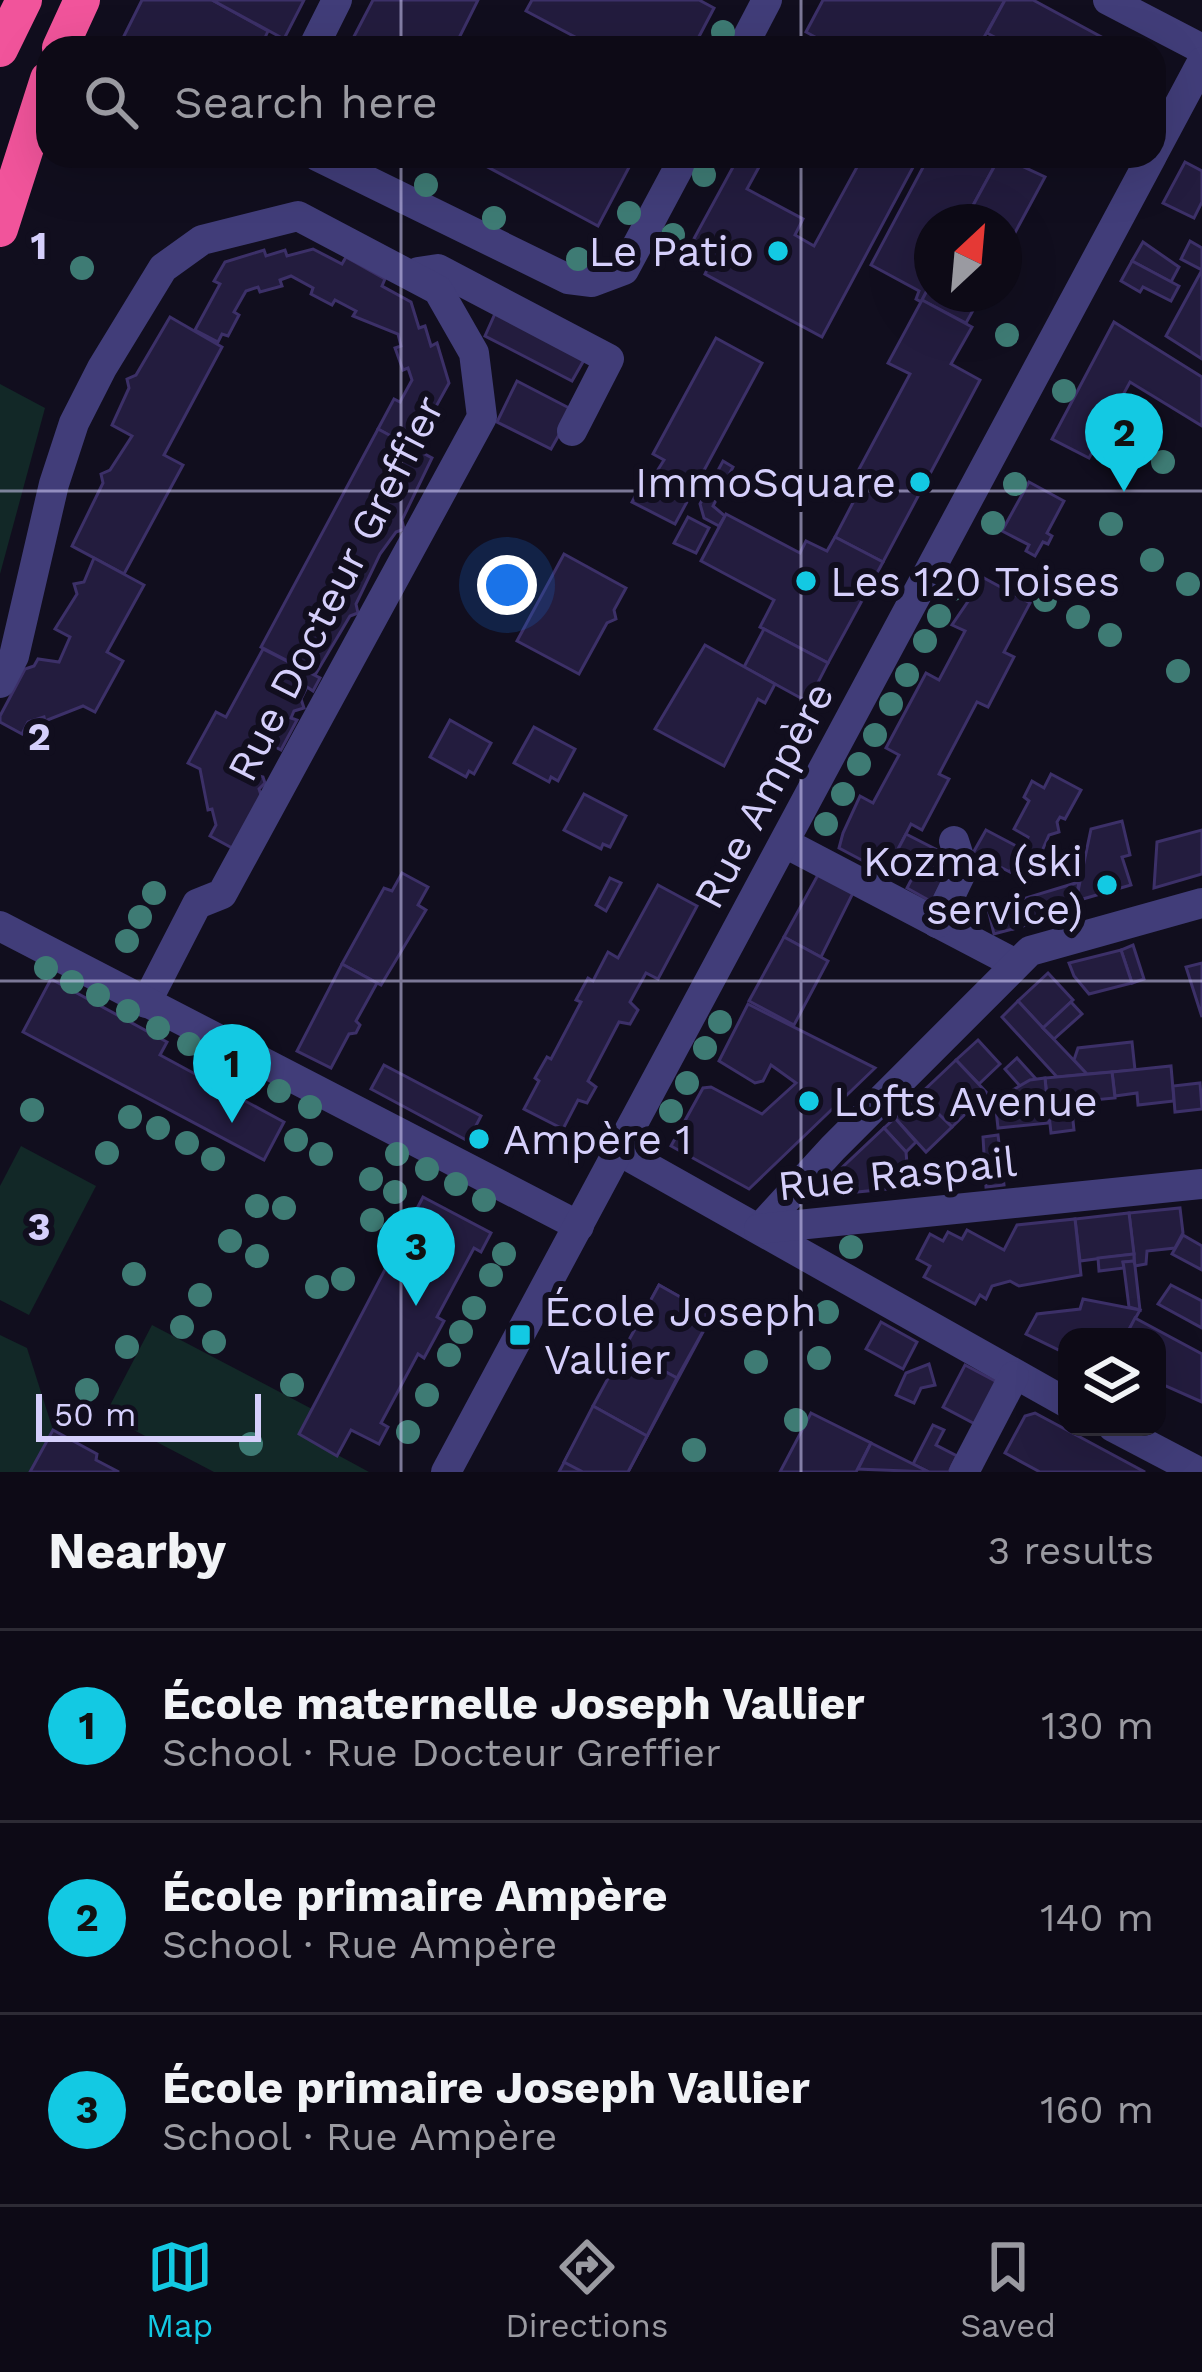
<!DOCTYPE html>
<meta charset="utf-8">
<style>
body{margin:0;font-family:"Work Sans",sans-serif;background:#16131f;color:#f1f3f6}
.controls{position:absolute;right:36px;bottom:36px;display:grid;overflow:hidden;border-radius:24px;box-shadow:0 12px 48px #0002}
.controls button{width:108px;height:108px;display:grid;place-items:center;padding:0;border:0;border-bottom:3px solid #2d2b35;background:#0d0a16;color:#f1f3f6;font:60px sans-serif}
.compass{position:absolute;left:914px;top:204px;width:108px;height:108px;border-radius:50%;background:#0d0a16;box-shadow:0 12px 48px #0002;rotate:26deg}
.scale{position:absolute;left:36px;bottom:30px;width:225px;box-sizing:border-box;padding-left:12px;border:6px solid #d5cffb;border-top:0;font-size:33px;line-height:42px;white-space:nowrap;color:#d5cffb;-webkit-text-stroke:9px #110e1e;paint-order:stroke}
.you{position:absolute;left:507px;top:585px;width:42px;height:42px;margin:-30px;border:9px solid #fff;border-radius:50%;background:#1a73e8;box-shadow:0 0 0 18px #1a73e833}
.badge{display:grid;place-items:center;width:78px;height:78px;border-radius:50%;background:#13c9e3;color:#111;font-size:39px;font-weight:700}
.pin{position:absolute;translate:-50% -99px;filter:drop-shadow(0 3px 6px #0008)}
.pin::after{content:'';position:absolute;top:63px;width:42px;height:36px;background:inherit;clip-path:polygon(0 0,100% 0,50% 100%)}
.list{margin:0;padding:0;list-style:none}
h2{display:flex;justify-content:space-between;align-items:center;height:156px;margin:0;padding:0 48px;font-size:51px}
h2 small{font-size:39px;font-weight:400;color:#9a9aa1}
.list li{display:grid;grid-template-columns:78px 1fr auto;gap:36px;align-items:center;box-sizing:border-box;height:192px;padding:0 48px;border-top:3px solid #2d2b35}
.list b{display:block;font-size:45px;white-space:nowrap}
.list p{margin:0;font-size:39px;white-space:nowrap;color:#9a9aa1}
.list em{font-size:39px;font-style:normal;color:#9a9aa1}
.icon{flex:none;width:66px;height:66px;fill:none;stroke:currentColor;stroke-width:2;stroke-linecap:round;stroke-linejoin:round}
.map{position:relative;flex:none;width:1202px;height:1472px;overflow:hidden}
.search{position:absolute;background:#0d0a16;box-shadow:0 12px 48px #0002;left:36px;right:36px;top:36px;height:132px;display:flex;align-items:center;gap:30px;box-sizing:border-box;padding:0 42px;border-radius:36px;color:#9a9aa1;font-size:45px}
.sheet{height:732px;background:#0d0a16}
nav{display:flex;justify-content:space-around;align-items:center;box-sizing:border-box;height:168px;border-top:3px solid #2d2b35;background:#0d0a16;font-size:33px;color:#9a9aa1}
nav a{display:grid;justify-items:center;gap:6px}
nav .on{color:#13c9e3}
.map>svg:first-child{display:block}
.green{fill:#122827}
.building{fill:#231c3e;stroke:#3c3068;stroke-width:3}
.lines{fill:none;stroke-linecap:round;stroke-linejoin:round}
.minor{stroke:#413d79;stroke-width:30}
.highway{stroke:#f1549b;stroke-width:36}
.tree{fill:#3e7b74}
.grid{fill:none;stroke:#d5cffb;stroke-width:3;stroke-opacity:0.55}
.poi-dot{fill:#13c9e3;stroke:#110e1e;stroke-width:4.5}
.labels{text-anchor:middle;stroke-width:12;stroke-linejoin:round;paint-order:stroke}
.poi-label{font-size:42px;fill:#d5cffb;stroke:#110e1e;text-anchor:start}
.street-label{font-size:42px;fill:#d5cffb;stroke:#110e1e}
.grid-label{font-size:39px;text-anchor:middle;font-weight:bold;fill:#d5cffb;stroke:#110e1e;stroke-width:12;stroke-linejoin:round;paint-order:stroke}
</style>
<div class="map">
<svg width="1202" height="1472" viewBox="0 0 1202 1472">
<rect width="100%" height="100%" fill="#110e1e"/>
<!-- green -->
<g class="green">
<path d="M0 384 45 408 0 574Z"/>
<path d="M21 1146 96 1186 29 1315 0 1300V1186Z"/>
<path d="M152 1325 312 1409 299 1434 369 1472H214L105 1415Z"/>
<path d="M0 1335 27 1348 53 1430 30 1472H0Z"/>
</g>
<!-- building -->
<g class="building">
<path d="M142 0H212L268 31 263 42 257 39 252 48H118Z"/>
<path d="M212 0H304L284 39Z"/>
<path d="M373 0H478L454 48H348Z"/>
<path d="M532 0H699L714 8 693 48H596L526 11Z"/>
<path d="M823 0H1005L978 48H835L806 32Z"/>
<path d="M1005 0H1033L1122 48H1015L987 33Z"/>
<path d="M467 156H635L598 226Z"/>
<path d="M739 156H765L747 189 803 219 795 235 814 246 862 158 858 156H919L822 337 705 274 708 268 684 257Z"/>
<path d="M929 156H1000L964 222H932V281L921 302 916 299 919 291 871 265Z"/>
<path d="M1000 156 1045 177 1004 253V222H964Z"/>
<path d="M1185 162 1202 171V202L1194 218 1163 203Z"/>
<path d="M1190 241 1202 248V270L1181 259Z"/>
<path d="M1143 242 1179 267 1171 282 1132 261Z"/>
<path d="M313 249 342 264 346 257 385 279 382 286 411 302 419 328 425 326 431 346 437 343 449 383 422 432 417 429 408 446 378 429 394 399 400 402 412 380 408 368 403 370 395 348 401 346 398 334 353 316 356 311 335 300 332 305 311 294 313 288 291 276 280 280 282 286 260 292 258 287 246 291 234 312 239 315 228 336 222 334 218 342 195 330 220 284 214 281 225 262 264 250 266 256 285 250 287 256Z"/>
<path d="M1132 261 1179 286 1171 301 1143 287 1140 292 1121 281Z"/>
<path d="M1202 270V359L1166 336Z"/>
<path d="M932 281V294H982L966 323 922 300Z"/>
<path d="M922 300 972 327 951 364 980 380 883 562 835 537 858 493 849 488 910 374 888 363Z"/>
<path d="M498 307 588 353 572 381 485 336Z"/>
<path d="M170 317 222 347 164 455 183 465 124 574 72 546 103 483 101 474 110 470 132 436 112 425 129 388 127 379 136 375Z"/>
<path d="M1114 322 1202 377V426L1130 382 1089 458 1052 439Z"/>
<path d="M716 338 762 363 675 524 632 502 648 472 654 476 664 460 653 454Z"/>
<path d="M517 381 573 410 551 449 497 422Z"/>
<path d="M378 429 432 458 402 520 404 529 396 532 380 554 356 604 358 613 350 616 315 675 261 647Z"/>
<path d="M723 461 733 467 713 506 725 516 719 526 704 518 700 504Z"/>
<path d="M1029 482 1064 501 1047 533 1052 536 1048 544 1043 542 1035 556 1026 551 1029 545 1002 531Z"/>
<path d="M726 514 800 553 806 541 827 551 835 537 883 562 828 663 760 627 774 600 701 561Z"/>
<path d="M688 517 709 528 696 553 674 543Z"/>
<path d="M564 554 626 588 614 610 616 619 607 623 579 674 517 641Z"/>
<path d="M94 558 144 585 107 652 123 661 95 712 83 706 45 721 44 717 28 722 22 734 0 722V716L25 669 34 666 38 659 59 662 70 637 55 629 77 594 74 584 84 582Z"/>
<path d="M984 578 1030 603 1004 652 1014 657 988 707 977 702 939 774 949 779 922 830 911 824 886 873 839 848 843 833 860 796 873 803 899 755 886 748 926 673 939 680 965 631 952 625Z"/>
<path d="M764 629 828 663 808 702 744 667Z"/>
<path d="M705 645 775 684 765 703 758 699 724 766 655 729Z"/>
<path d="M263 649 320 678 313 691 307 687 301 699 304 708 294 711 291 718 297 720 281 750 266 742 253 766 255 775 263 777 265 783 259 789 262 798 234 849 210 836 216 825 212 809 208 810 200 769 188 763 216 712 226 717Z"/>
<path d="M450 720 491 743 474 774 469 771 466 777 430 757Z"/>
<path d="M534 727 575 749 558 781 551 777 549 782 514 763Z"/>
<path d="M1051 774 1081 790 1065 819 1060 817 1057 822 1059 832 1049 835 1039 858 1022 849 1028 837 1014 829 1029 801 1024 797 1032 781 1044 788Z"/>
<path d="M584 794 626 816 610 847 603 844 601 849 564 830Z"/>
<path d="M1122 821 1130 855 1122 857 1131 885 1076 901 1091 829Z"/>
<path d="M986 830 1022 849 1010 872 973 853Z"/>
<path d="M1202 830V874L1154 888 1157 842Z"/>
<path d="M906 834 943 853 933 873 896 853Z"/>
<path d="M919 865 944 879 932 902 907 888Z"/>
<path d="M402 873 428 887 418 905 426 910 381 985 342 964 384 888 392 891Z"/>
<path d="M819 873 854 891 821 957 784 937Z"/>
<path d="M610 878 621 883 606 911 596 905Z"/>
<path d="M1079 882 1074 910 1013 929 1006 904Z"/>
<path d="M658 885 697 906 658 979 646 973 630 1002 638 1010 630 1024 619 1022 588 1081 596 1087 587 1103 578 1100 563 1129 524 1109 539 1081 535 1078 547 1057 551 1059 581 1002 576 1000 588 978 593 981 608 952 618 958Z"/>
<path d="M1006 904 1013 929 994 934 988 909Z"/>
<path d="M784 937 828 961 794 1025 749 1001Z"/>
<path d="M1133 945 1144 979 1132 983 1121 950Z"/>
<path d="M1121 950 1132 983 1089 994 1074 976 1069 963Z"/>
<path d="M1202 963V1017L1186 967Z"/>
<path d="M342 964 377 983 356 1021 360 1025 356 1033 349 1034 331 1068 297 1051Z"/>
<path d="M1048 973 1073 1000 1043 1028 1018 1001Z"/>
<path d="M51 979 167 1042 160 1055 284 1122 264 1160 23 1032Z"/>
<path d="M1018 1001 1043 1028 1087 1074 1057 1077 1002 1017Z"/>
<path d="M1071 1002 1082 1014 1054 1039 1043 1028Z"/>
<path d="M748 1004 875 1068 749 1189 671 1146 703 1088 711 1087 762 1114 796 1083 771 1065 763 1081 755 1083 719 1061Z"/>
<path d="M978 1040 1000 1064 979 1084 956 1060Z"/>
<path d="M1132 1042 1135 1070 1087 1074 1074 1060 1078 1048Z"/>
<path d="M1017 1058 1036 1079 1020 1086 1005 1069Z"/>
<path d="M956 1060 987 1093 952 1127 919 1095Z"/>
<path d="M384 1065 481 1116 468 1141 371 1089Z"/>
<path d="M1171 1066 1174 1101 1138 1105 1137 1093 1115 1096 1112 1072Z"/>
<path d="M1112 1072 1115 1098 1071 1102 1074 1130 1051 1133 1045 1078Z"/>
<path d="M1045 1078 1049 1123 998 1128 995 1100 1030 1080Z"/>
<path d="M1200 1083 1202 1109 1175 1112 1173 1086Z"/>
<path d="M919 1095 952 1127 926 1152 895 1118Z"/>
<path d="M895 1118 916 1142 906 1152 884 1128Z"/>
<path d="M884 1128 906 1152 909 1187 836 1194 833 1176Z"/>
<path d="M998 1135 1004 1185 986 1187 983 1137Z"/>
<path d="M423 1197 491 1233 481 1252 474 1248 437 1317 444 1321 424 1358 418 1354 381 1423 388 1427 379 1444 351 1430 337 1456 299 1434Z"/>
<path d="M1180 1208 1183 1233 1175 1248 1147 1251 1146 1264 1135 1266 1129 1213Z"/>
<path d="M1129 1213 1134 1254 1080 1261 1075 1219Z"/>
<path d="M1075 1219 1081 1275 1019 1286 1010 1281 992 1286 986 1299 980 1295 975 1304 924 1277 930 1266 917 1259 930 1234 943 1241 948 1232 962 1239 967 1230 1004 1250 1017 1225Z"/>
<path d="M1183 1235 1202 1246V1270L1172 1254Z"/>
<path d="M1134 1254V1261L1123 1262 1124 1268 1099 1271 1098 1258Z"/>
<path d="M1134 1261 1135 1266 1140 1310 1129 1307 1124 1268 1123 1262Z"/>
<path d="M659 1285 712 1315 628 1472H559Z"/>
<path d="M659 1285 712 1315 677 1378 624 1349Z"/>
<path d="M1171 1285 1202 1301V1328L1158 1304Z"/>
<path d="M1083 1299 1140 1310 1125 1337H1067V1354L1026 1334 1037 1314 1080 1309Z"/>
<path d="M1135 1318 1202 1354V1402L1157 1382V1337H1125Z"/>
<path d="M881 1322 917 1342 903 1369 866 1349Z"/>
<path d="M624 1349 677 1378 647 1436 593 1406Z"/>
<path d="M929 1364 935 1385 921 1388 914 1403 896 1395 906 1373Z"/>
<path d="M965 1365 997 1382 975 1424 943 1407Z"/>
<path d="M593 1406 647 1436 628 1472H583L564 1462Z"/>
<path d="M811 1413 871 1443 856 1472H780Z"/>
<path d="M1035 1413 1078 1436 1145 1472H1040L1005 1453 1025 1416Z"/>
<path d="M933 1425 944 1430 936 1445 957 1456 949 1472H929L913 1464Z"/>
<path d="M53 1430 97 1454 96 1460 119 1472H30Z"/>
<path d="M871 1443 929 1472 858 1469Z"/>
</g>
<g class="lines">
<!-- minor -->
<g class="minor">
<path d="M1108 0 1202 49"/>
<path d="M313 48 337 0"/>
<path d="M742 48 767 0"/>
<path d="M1154 152 1202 62"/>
<path d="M317 156 568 279 592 282 624 270 685 156"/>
<path d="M418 272 438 269 609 359 572 431"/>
<path d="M0 683 14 656 54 484 74 423 102 368 163 268 202 240 298 216 438 290 474 353 482 417 222 894 197 904 146 1003"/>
<path d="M785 843 1014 963"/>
<path d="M937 923 963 869 954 841"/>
<path d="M0 926 579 1226"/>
<path d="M621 1152 1067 1403"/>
<path d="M759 1229 833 1148 1030 951 1202 903"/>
<path d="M759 1229 1202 1184"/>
<path d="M1113 1427 1199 1472"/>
<path d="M446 1472 1152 156"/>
<path d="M964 1472 1014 1376"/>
</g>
<!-- highway -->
<g class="highway">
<path d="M60 48 82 0"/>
<path d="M0 49 24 0"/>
<path d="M0 229 48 79"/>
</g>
</g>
<!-- trees -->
<g class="tree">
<circle cx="723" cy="32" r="12"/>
<circle cx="704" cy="175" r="12"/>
<circle cx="426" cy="185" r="12"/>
<circle cx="629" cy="213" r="12"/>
<circle cx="494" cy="218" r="12"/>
<circle cx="673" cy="235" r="12"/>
<circle cx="578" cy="259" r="12"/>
<circle cx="82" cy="268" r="12"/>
<circle cx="1007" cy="335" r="12"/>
<circle cx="1064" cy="391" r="12"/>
<circle cx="1133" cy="449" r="12"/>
<circle cx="1163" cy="462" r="12"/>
<circle cx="1015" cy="484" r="12"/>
<circle cx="993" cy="523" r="12"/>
<circle cx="1111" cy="524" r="12"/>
<circle cx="1152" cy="560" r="12"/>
<circle cx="1188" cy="584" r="12"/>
<circle cx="953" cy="589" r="12"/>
<circle cx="1045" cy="600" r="12"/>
<circle cx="939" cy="616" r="12"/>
<circle cx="1078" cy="617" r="12"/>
<circle cx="1110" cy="635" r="12"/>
<circle cx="925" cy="641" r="12"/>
<circle cx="1178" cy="671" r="12"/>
<circle cx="907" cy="675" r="12"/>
<circle cx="891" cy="704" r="12"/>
<circle cx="875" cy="735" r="12"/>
<circle cx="859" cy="764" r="12"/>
<circle cx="843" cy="794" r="12"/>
<circle cx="826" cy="824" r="12"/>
<circle cx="154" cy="893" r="12"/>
<circle cx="140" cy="917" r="12"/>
<circle cx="127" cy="941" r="12"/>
<circle cx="46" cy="968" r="12"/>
<circle cx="72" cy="982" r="12"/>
<circle cx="98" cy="995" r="12"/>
<circle cx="128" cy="1011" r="12"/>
<circle cx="720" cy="1022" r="12"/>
<circle cx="158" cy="1028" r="12"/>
<circle cx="189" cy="1044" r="12"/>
<circle cx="705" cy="1048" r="12"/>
<circle cx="217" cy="1059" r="12"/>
<circle cx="250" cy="1075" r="12"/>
<circle cx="687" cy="1083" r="12"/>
<circle cx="279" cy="1091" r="12"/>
<circle cx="310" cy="1107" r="12"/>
<circle cx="32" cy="1110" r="12"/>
<circle cx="671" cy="1111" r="12"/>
<circle cx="130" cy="1117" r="12"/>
<circle cx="158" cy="1128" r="12"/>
<circle cx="296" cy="1140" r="12"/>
<circle cx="187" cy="1143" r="12"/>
<circle cx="107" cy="1153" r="12"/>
<circle cx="321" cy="1154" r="12"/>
<circle cx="397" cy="1154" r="12"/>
<circle cx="213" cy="1159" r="12"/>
<circle cx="427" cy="1169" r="12"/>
<circle cx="371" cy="1179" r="12"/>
<circle cx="456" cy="1184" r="12"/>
<circle cx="395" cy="1192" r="12"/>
<circle cx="484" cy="1200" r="12"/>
<circle cx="257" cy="1206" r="12"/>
<circle cx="284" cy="1208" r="12"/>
<circle cx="372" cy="1220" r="12"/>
<circle cx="230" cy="1241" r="12"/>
<circle cx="851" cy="1247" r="12"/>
<circle cx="504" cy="1254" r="12"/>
<circle cx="257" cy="1256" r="12"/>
<circle cx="134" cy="1274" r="12"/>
<circle cx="491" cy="1275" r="12"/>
<circle cx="343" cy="1279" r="12"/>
<circle cx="317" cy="1287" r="12"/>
<circle cx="200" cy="1295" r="12"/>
<circle cx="474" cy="1308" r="12"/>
<circle cx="827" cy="1312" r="12"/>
<circle cx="182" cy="1327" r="12"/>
<circle cx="461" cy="1332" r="12"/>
<circle cx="214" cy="1342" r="12"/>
<circle cx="127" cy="1347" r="12"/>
<circle cx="449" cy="1355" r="12"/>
<circle cx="819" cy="1358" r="12"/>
<circle cx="756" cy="1362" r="12"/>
<circle cx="292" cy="1385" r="12"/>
<circle cx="87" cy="1390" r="12"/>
<circle cx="427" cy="1395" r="12"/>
<circle cx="796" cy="1420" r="12"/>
<circle cx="408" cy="1432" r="12"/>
<circle cx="251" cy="1444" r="12"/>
<circle cx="694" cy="1450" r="12"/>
</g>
<!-- grid -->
<path class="grid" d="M401 0V48M801 0V48M401 156V1472M801 156V1472M0 491H1202M0 981H1202"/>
<!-- markers -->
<g class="poi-dot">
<circle cx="778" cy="251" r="12"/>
<circle cx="920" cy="482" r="12"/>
<circle cx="806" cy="581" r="12"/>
<circle cx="1107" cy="885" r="12"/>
<circle cx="809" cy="1101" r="12"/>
<circle cx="479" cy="1139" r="12"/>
<rect x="508" y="1323" width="24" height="24" rx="6"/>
</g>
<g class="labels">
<!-- poi labels -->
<g class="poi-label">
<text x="754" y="266" text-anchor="end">Le Patio</text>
<text x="896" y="497" text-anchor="end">ImmoSquare</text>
<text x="830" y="596">Les 120 Toises</text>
<text x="1083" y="876" text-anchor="end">Kozma (ski<tspan x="1083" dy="48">service)</tspan></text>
<text x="833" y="1116">Lofts Avenue</text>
<text x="503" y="1154">Ampère 1</text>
<text x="544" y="1326">École Joseph<tspan x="544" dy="48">Vallier</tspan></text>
</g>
<!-- street labels -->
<g class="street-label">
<text transform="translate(335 588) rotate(-63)" y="15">Rue Docteur Greffier</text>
<text transform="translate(763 795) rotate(-62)" y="15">Rue Ampère</text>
<text transform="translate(897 1173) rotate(-6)" y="15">Rue Raspail</text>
</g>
</g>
<g class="grid-label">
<text x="39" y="259">1</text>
<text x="39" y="750">2</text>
<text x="39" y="1240">3</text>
</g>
</svg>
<div class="controls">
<button><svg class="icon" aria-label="layers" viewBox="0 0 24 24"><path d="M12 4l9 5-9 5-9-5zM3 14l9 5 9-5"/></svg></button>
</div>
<svg class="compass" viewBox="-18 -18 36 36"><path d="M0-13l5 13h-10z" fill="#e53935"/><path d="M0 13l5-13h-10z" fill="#9a9aa1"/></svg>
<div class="scale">50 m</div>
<div class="you"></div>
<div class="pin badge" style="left:232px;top:1123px">1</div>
<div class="pin badge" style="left:1124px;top:492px">2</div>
<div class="pin badge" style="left:416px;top:1306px">3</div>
<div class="search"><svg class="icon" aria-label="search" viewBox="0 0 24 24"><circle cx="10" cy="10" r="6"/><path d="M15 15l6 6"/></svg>Search here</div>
</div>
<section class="sheet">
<h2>Nearby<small>3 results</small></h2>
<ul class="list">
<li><span class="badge">1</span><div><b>École maternelle Joseph Vallier</b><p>School · Rue Docteur Greffier</p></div><em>130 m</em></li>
<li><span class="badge">2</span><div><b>École primaire Ampère</b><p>School · Rue Ampère</p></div><em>140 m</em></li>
<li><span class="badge">3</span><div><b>École primaire Joseph Vallier</b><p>School · Rue Ampère</p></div><em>160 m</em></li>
</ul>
</section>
<nav>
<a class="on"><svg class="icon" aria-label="map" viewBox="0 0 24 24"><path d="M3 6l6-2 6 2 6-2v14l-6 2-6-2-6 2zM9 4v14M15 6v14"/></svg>Map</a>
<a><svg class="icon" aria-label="directions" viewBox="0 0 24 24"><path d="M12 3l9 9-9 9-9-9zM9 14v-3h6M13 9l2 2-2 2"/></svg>Directions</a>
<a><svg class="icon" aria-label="saved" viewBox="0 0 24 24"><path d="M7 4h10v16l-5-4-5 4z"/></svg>Saved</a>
</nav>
